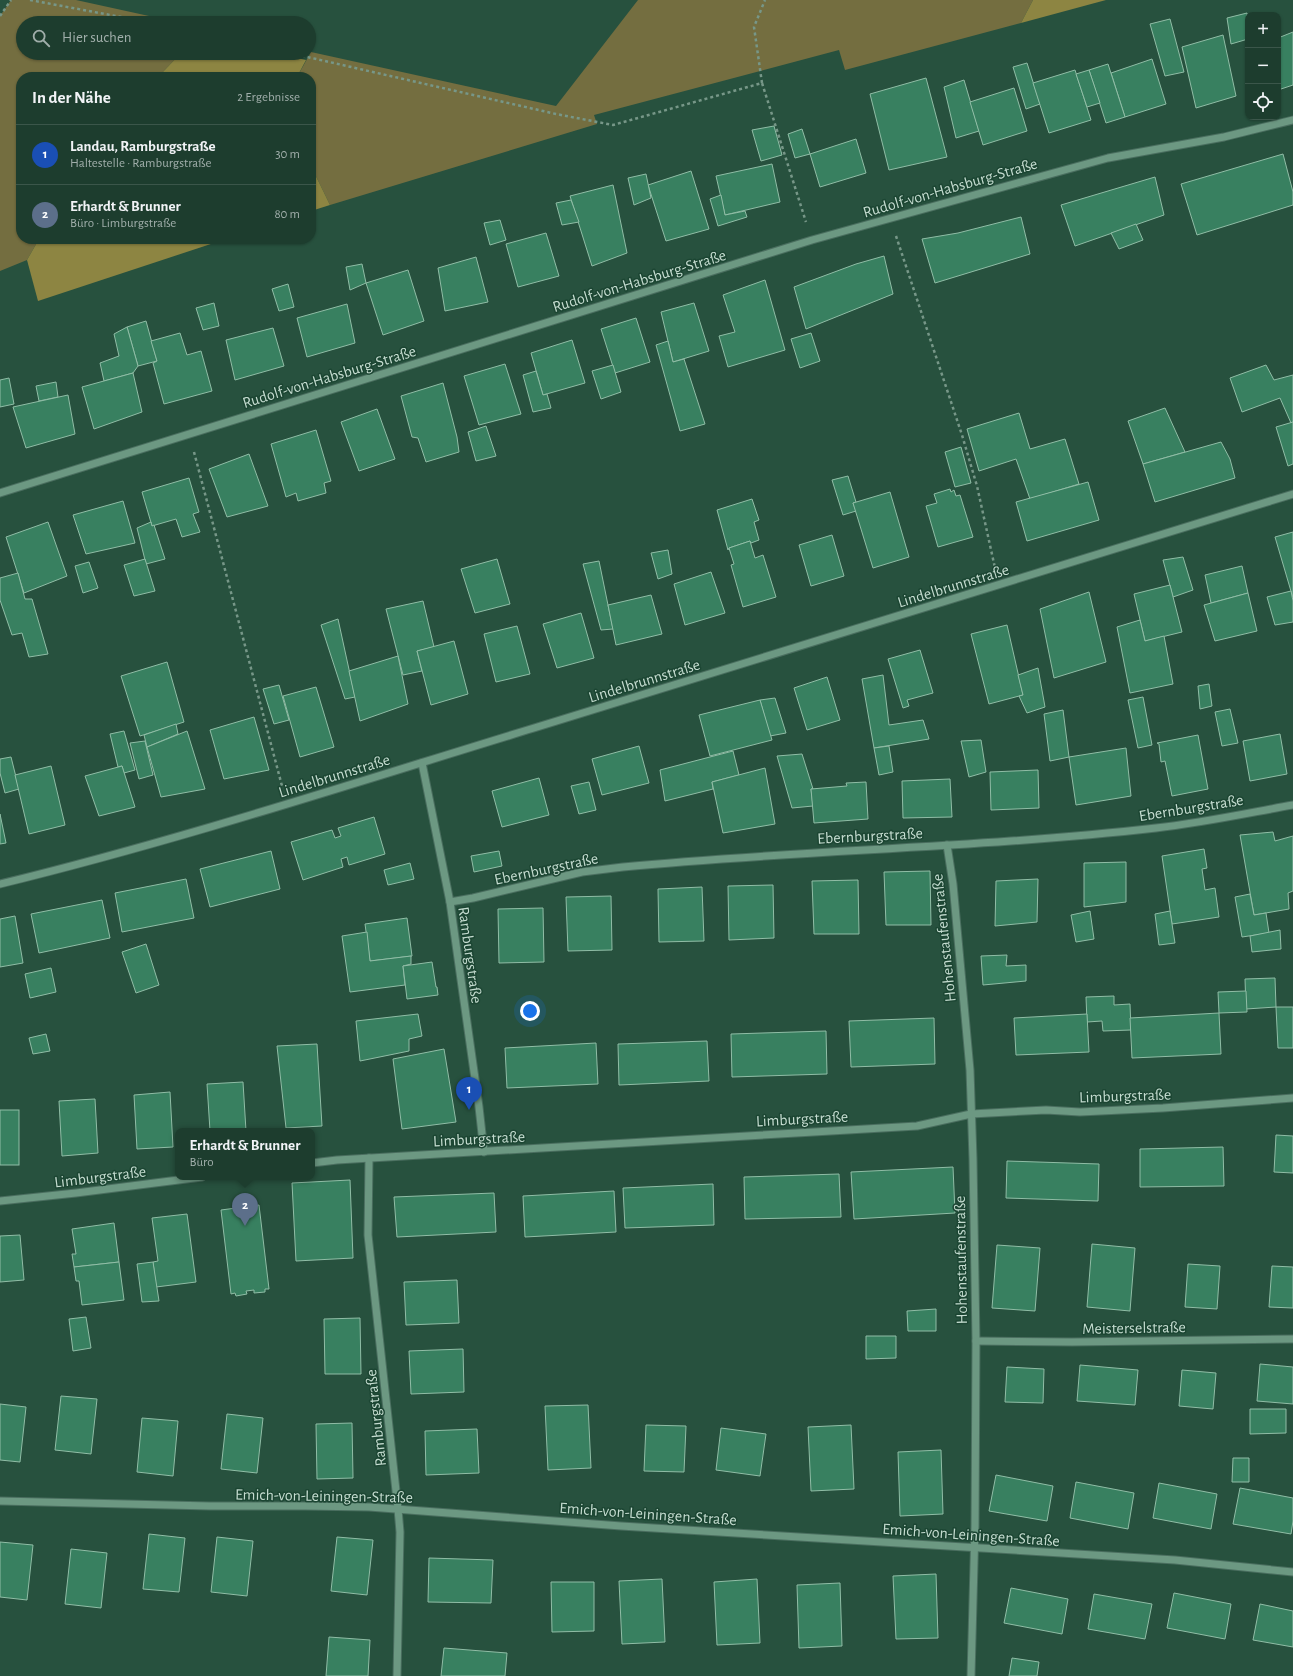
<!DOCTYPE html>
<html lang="de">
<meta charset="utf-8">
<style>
body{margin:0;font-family:"Alegreya Sans",sans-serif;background:#2a483a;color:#f1f3f6}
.controls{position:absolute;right:12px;top:12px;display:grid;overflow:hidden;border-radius:8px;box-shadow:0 1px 3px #0004}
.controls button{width:36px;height:36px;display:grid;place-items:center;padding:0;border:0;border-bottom:1px solid #3b564a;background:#1d3d2e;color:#f1f3f6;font:20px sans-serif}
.you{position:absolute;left:530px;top:1011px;width:14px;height:14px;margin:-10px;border:3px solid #fff;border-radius:50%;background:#1a73e8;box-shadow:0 0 0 6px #1a73e833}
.badge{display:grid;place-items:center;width:26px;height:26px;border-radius:50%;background:#f590d1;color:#fff;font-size:13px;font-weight:700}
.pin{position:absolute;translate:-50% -33px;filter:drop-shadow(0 1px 2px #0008)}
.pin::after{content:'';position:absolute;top:21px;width:14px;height:12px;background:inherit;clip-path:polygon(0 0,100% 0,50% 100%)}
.popup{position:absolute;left:175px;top:1128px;width:140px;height:52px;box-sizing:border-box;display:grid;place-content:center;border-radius:8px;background:#1d3d2e;filter:drop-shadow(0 1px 3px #0005);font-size:13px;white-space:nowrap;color:#a0aeaa}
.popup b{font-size:15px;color:#f1f3f6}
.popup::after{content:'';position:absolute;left:50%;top:100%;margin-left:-8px;border:8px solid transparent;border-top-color:#1d3d2e}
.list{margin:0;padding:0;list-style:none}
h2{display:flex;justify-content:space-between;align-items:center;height:52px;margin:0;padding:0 16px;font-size:17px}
h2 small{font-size:13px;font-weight:400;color:#a0aeaa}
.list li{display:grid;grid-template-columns:26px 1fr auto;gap:12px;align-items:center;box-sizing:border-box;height:60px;padding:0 16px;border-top:1px solid #3b564a}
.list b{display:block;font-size:15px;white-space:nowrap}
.list p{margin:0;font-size:13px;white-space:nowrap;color:#a0aeaa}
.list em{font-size:13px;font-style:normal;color:#a0aeaa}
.icon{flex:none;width:22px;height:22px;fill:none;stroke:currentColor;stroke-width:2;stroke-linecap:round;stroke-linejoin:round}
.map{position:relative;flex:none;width:1293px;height:1676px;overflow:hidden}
.search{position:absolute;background:#1d3d2e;box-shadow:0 1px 3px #0004;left:16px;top:16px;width:300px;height:44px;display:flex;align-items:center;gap:10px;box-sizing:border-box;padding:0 14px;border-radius:22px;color:#a0aeaa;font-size:15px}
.panel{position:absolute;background:#1d3d2e;box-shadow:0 1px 3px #0004;left:16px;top:72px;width:300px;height:172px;border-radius:16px}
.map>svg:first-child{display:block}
.green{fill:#746e40}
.forest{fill:#8d8542}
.building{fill:#388060;stroke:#90bda6}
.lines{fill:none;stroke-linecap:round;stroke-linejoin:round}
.minor-casing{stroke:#4a6e5f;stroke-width:9}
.path{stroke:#779788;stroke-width:2.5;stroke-dasharray:3 3;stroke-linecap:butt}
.minor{stroke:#6c9882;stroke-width:7}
.labels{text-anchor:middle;stroke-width:3;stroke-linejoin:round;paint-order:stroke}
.street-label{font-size:16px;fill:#c5dcd0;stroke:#1c4633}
</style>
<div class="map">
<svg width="1293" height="1676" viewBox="0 0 1293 1676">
<rect width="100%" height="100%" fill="#27513e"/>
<!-- green -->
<g class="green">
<path d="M11 0H76L181 23H23V53H181L158 77H21V239H39L27 260 0 271V16Z"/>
<path d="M638 0H1033L1021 23 845 70 839 50 594 115 597 124 330 205 311 166V77H297L311 52 556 106Z"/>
</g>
<!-- forest -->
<g class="forest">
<path d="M1033 0H1106L1021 23Z"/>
<path d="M181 53H274L306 60 297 77H158Z"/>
<path d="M311 166 330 205 311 211Z"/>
<path d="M39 239H226L38 301 27 260Z"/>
</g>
<!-- building -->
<g class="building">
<path d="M1247 13 1248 39 1231 44 1227 18Z"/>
<path d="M1170 19 1184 72 1165 76 1150 24Z"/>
<path d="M1293 32V85L1278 90V38Z"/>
<path d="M1223 35 1236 96 1196 108 1182 47Z"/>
<path d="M1152 59 1166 104 1125 117 1111 73Z"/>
<path d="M1027 63 1040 104 1026 109 1013 67Z"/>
<path d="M1108 64 1125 117 1106 123 1089 70Z"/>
<path d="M1075 70 1091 120 1049 133 1033 83Z"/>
<path d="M1089 70 1100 103 1087 107 1076 74Z"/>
<path d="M926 78 947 157 889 170 870 94Z"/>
<path d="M964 80 979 131 956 138 944 87Z"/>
<path d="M1014 88 1027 131 983 145 970 102Z"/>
<path d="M774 126 782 155 761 161 752 130Z"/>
<path d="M802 129 810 154 795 158 788 134Z"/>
<path d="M856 139 866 173 820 187 810 154Z"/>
<path d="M1283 154 1293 192V205L1197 235 1181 184Z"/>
<path d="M772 164 780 202 725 215 716 176Z"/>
<path d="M691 171 709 229 666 241 648 185Z"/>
<path d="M646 174 651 198 634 205 628 178Z"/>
<path d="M1155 177 1164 215 1075 246 1061 205Z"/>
<path d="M613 185 627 253 592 266 570 196Z"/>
<path d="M721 195 725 215 745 211 747 217 718 226 710 199Z"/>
<path d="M571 200 579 222 562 225 556 203Z"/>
<path d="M1021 217 1030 254 935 283 922 239 958 233Z"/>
<path d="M500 220 506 240 490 245 484 223Z"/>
<path d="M1136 224 1143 240 1119 249 1111 233Z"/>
<path d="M546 233 559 276 518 287 506 244Z"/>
<path d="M884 256 893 294 806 329 794 287 856 264Z"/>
<path d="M476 257 488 302 445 311 438 268Z"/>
<path d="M362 264 366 283 350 290 346 267Z"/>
<path d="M408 270 424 321 383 335 366 283Z"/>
<path d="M765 280 785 350 728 367 719 336 735 332 723 295Z"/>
<path d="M288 284 294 307 279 311 272 289Z"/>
<path d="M214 303 219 326 203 330 196 308Z"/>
<path d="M694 303 709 351 673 362 661 312Z"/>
<path d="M347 304 355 343 307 357 297 318Z"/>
<path d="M636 318 650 362 615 373 601 329Z"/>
<path d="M146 321 157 361 138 366 127 327Z"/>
<path d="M127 327 138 366 133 373 104 381 100 363 119 356 114 334Z"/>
<path d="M273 328 284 366 235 380 226 340Z"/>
<path d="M180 333 187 355 201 351 212 391 164 404 153 363 157 361 151 341Z"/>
<path d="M811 333 820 361 800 368 791 339Z"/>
<path d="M572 340 585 383 543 395 531 353Z"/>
<path d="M668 341 673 362 684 359 705 424 680 431 656 345Z"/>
<path d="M505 364 521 414 479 425 464 376Z"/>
<path d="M613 365 621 392 601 399 592 371Z"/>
<path d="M1266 365 1274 380 1293 375V422L1291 423 1280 398 1242 412 1230 378Z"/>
<path d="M536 371 543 395 547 394 551 408 533 412 523 375Z"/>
<path d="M133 373 142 412 94 429 82 387Z"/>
<path d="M9 378 14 404 0 407V380Z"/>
<path d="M56 382 58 397 39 401 36 386Z"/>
<path d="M443 383 457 437 459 452 426 462 418 438 412 437 401 396Z"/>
<path d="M68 395 75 434 26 448 13 407Z"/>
<path d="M1165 408 1185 452 1143 464 1128 421Z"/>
<path d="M377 409 395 459 359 471 341 422Z"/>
<path d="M1019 413 1030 449 1065 439 1079 484 1030 499 1016 459 979 471 967 429Z"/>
<path d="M1293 422V464L1288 466 1276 427Z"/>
<path d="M486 426 496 456 476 461 468 432Z"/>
<path d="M316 430 331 481 324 483 326 493 298 501 296 493 286 497 271 444Z"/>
<path d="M1221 442 1230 459 1235 478 1155 502 1143 464Z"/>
<path d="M961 447 971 483 955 487 945 452Z"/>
<path d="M249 454 268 506 227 517 209 469Z"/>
<path d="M848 476 856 502 853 503 856 511 843 515 832 480Z"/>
<path d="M189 478 199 512 193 514 200 532 182 537 176 519 152 526 142 492Z"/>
<path d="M1088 482 1099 520 1027 541 1016 502Z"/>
<path d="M950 489 951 492 954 490 956 496 960 495 973 537 938 547 926 506 937 503 934 494Z"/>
<path d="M890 492 909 557 873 568 853 503Z"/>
<path d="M752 499 759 520 754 522 759 540 751 543 750 541 729 548 728 550 717 510Z"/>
<path d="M123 501 135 543 86 554 73 515Z"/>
<path d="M48 522 67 576 24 593 6 537Z"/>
<path d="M151 522 152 526 154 525 165 559 146 564 137 528Z"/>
<path d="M1293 532V598L1275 537Z"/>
<path d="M832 535 844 576 811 586 799 545Z"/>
<path d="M750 541 755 558 763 555 776 597 743 607 731 565 734 564 729 548Z"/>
<path d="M668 550 672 574 658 579 651 553Z"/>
<path d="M1183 557 1193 590 1173 597 1163 560Z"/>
<path d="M145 559 155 591 134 596 124 565Z"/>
<path d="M497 559 510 604 475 613 461 569Z"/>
<path d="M599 561 608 605 613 629 601 630 583 564Z"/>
<path d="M89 562 98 588 83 593 75 566Z"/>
<path d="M1242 566 1248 593 1211 603 1205 575Z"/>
<path d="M711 572 725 613 685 625 674 584Z"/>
<path d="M18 573 25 599H32L48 654 29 657 22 633 12 635 0 600V578Z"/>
<path d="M1170 585 1182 632 1145 641 1134 594Z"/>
<path d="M1291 591 1293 601V622L1275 625 1267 597Z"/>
<path d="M1089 592 1106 662 1054 678 1040 609Z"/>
<path d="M1248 593 1257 631 1215 641 1204 605Z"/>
<path d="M651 595 662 634 616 645 608 605Z"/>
<path d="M423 601 434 647 417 651 422 671 403 675 386 609Z"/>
<path d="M581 613 594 658 557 668 543 624Z"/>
<path d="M338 619 355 697 345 699 321 625Z"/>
<path d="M1140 620 1145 641 1164 636 1173 684 1130 693 1117 627Z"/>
<path d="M1007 625 1023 695 989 704 971 634Z"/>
<path d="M517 626 530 674 496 682 484 634Z"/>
<path d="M454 641 468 694 431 705 417 651Z"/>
<path d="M920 650 933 693 907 700 909 706 903 708 888 659Z"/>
<path d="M398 656 408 704 360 721 349 671Z"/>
<path d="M167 662 184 722 140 736 121 676Z"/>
<path d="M1038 668 1045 707 1027 713 1019 696 1023 695 1018 675Z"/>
<path d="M883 675 889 725 923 720 929 739 874 748 862 679Z"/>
<path d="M827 677 840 720 807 730 794 688Z"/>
<path d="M1209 684 1212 706 1200 709 1198 686Z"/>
<path d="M279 685 289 720 274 724 263 689Z"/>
<path d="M316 687 334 747 300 757 283 696Z"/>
<path d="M1143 697 1152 745 1138 748 1128 700Z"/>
<path d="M775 698 786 733 770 736 760 700Z"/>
<path d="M760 700 772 740 710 756 699 715Z"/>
<path d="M1230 709 1238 743 1222 746 1215 712Z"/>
<path d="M1063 710 1069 757 1050 761 1044 714Z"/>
<path d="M254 717 269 770 224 779 210 730Z"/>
<path d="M176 724 178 734 147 747 144 735Z"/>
<path d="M124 731 135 770 124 773 122 766 118 767 110 734Z"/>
<path d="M187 731 205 789 161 797 147 747Z"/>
<path d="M1280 734 1287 774 1250 781 1243 741Z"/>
<path d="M1198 735 1208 789 1172 796 1165 761 1161 762 1159 744 1157 743Z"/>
<path d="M981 740 986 772 969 777 961 741Z"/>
<path d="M145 741 153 775 139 779 130 743Z"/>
<path d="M639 746 649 783 602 795 592 759Z"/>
<path d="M889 746 893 772 879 775 874 748Z"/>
<path d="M1126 748 1131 796 1076 805 1069 757Z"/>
<path d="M733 751 739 775 712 782 713 789 665 801 660 770Z"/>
<path d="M802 754 813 789H811L813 806 792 808 777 756Z"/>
<path d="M11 757 19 789 5 793 0 773V759Z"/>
<path d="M51 766 65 825 29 834 15 775Z"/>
<path d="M122 766 135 807 99 816 85 776Z"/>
<path d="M765 768 775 824 723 833 712 782Z"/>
<path d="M1038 770 1039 808 991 810 990 772Z"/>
<path d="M539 778 549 815 502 827 492 791Z"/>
<path d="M950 779 952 817 903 818 902 781Z"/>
<path d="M589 782 596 810 579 814 571 786Z"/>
<path d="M866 782 868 819 814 823 811 789 847 786 846 783Z"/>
<path d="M0 814 6 843 0 844Z"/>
<path d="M374 817 385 854 349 865 347 857 341 859 343 867 303 880 291 842 332 830 335 838 341 836 338 828Z"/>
<path d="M1273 832 1275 841 1293 836V891L1288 893 1289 909 1254 915 1240 835Z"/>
<path d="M1204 849 1207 868 1202 869 1205 890 1215 888 1219 917 1172 924 1162 856Z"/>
<path d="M271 851 280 889 210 907 200 869Z"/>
<path d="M499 851 502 866 474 872 471 856Z"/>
<path d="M1126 862V902L1084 907V863Z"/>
<path d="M410 863 414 879 388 885 384 870Z"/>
<path d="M930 871 931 925H886L884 872Z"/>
<path d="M186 879 194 918 122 932 115 893Z"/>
<path d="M1038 879 1037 922 995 926 996 881Z"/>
<path d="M858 880 859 934H814L812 881Z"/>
<path d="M773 885 774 938 729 940 728 886Z"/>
<path d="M702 887 704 941 659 942 658 889Z"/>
<path d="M1250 894 1254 915 1266 913 1269 933 1242 937 1235 897Z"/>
<path d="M611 896 612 950 568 951 566 897Z"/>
<path d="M102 900 110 938 39 953 31 914Z"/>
<path d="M543 908 544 962 499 963 498 909Z"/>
<path d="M1090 911 1094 939 1076 942 1071 915Z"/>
<path d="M1170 911 1175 943 1159 945 1155 914Z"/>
<path d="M15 916 23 963 0 967V919Z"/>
<path d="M407 918 412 956 370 961 365 924Z"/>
<path d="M1280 930 1281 949 1252 952 1250 936Z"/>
<path d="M367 932 370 961 411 956V964L403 966 405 985 350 992 342 936Z"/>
<path d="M146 944 159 985 136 993 122 952Z"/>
<path d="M1007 955 1006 966 1026 965V981L983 985 981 956Z"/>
<path d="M432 962 436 987H437L438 995 407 999 403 966Z"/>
<path d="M51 968 56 992 30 998 25 974Z"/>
<path d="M1275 978 1276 1007 1246 1009 1245 979Z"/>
<path d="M1246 991 1247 1012 1219 1013 1218 992Z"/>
<path d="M1114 996V1005L1130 1004 1131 1030 1103 1031 1102 1021 1087 1022 1086 997Z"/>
<path d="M1276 1007H1293V1048H1278Z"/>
<path d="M1219 1013 1221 1054 1132 1058 1130 1018Z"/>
<path d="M418 1014 422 1036 409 1039V1051L360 1061 356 1021Z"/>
<path d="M1087 1014 1089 1052 1016 1055 1014 1018Z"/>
<path d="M934 1018 935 1064 851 1067 849 1021Z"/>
<path d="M826 1031 827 1074 732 1077 731 1034Z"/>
<path d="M46 1034 50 1051 33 1054 29 1038Z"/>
<path d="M707 1041 709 1081 619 1085 618 1044Z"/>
<path d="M596 1043 598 1084 507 1088 505 1048Z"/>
<path d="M317 1044 322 1126 286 1128 277 1046Z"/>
<path d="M444 1049 456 1122 402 1129 393 1059Z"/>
<path d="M243 1082 246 1131H210L207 1084Z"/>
<path d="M170 1092 173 1147 137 1149 134 1095Z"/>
<path d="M95 1099 98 1153 62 1156 59 1101Z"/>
<rect x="0" y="1110" width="19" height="55"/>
<path d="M1276 1135 1293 1136V1173L1274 1172Z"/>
<path d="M1223 1147 1224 1186 1140 1187V1149Z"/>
<path d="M1007 1161 1099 1164 1098 1201 1006 1198Z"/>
<path d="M953 1167 955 1213 854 1219 851 1172Z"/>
<path d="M839 1174 841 1217 745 1219 744 1177Z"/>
<path d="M350 1180 353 1258 296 1261 292 1183Z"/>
<path d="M713 1184 714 1225 625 1228 623 1188Z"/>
<path d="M614 1191 616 1232 525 1237 523 1196Z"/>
<path d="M494 1193 496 1232 397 1237 394 1197Z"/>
<path d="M259 1205 269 1289H265V1292L254 1293V1290L246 1291 247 1294 236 1296 235 1293 231 1294 221 1210Z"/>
<path d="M187 1214 196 1282 156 1287 153 1262 158 1261 152 1218Z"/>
<path d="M114 1223 119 1262 74 1267 72 1254H76L72 1229Z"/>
<path d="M20 1235 24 1280 0 1282V1236Z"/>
<path d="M1092 1244 1135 1248 1130 1311 1087 1307Z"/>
<path d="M997 1245 1040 1248 1035 1311 992 1308Z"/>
<path d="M119 1262 124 1300 82 1305 79 1281H76L74 1267Z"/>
<path d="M153 1262 159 1301 142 1302 137 1264Z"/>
<path d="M1188 1264 1220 1266 1217 1309 1185 1307Z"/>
<path d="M1272 1266 1293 1267V1308L1269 1307Z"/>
<path d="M457 1280 459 1323 406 1325 404 1282Z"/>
<path d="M936 1309V1331H908L907 1311Z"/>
<path d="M86 1317 91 1348 73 1351 69 1319Z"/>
<path d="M360 1318 361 1374H325L324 1319Z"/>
<path d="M866 1336H896V1358L866 1359Z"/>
<path d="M463 1349 464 1392 411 1394 409 1351Z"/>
<path d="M1260 1364 1293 1367V1404L1257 1401Z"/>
<path d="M1080 1365 1138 1370 1135 1405 1077 1401Z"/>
<path d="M1007 1367 1044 1369 1043 1403 1005 1402Z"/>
<path d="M1182 1370 1216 1373 1213 1409 1179 1406Z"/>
<path d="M61 1396 97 1399 91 1454 55 1450Z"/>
<path d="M0 1404 26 1407 20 1462 0 1460Z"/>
<path d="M588 1405 591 1468 548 1470 545 1406Z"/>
<path d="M1250 1409H1286V1433L1250 1434Z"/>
<path d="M227 1414 263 1418 257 1473 221 1469Z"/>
<path d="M142 1418 178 1421 173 1476 137 1472Z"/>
<path d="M352 1423 353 1478 317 1479 316 1424Z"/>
<path d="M646 1425 686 1426 684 1472 644 1471Z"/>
<path d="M851 1425 854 1489 811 1491 808 1427Z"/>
<path d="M721 1428 766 1434 760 1476 716 1470Z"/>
<path d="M477 1429 479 1473 426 1475 425 1431Z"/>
<path d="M941 1450 943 1514 900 1516 898 1452Z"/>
<path d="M1233 1458H1249V1482H1232Z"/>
<path d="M996 1475 1053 1486 1047 1521 989 1511Z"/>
<path d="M1076 1482 1134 1493 1128 1529 1070 1518Z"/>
<path d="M1159 1483 1217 1494 1211 1529 1153 1518Z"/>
<path d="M1240 1488 1293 1498V1521L1291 1534 1233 1524Z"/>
<path d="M149 1534 185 1538 179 1592 143 1589Z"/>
<path d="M217 1537 253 1541 247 1596 211 1592Z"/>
<path d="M337 1537 373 1540 367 1595 331 1591Z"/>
<path d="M0 1542 33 1545 27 1600 0 1597Z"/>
<path d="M71 1549 107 1553 101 1608 65 1604Z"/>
<path d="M429 1558 493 1560 491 1603 428 1602Z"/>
<path d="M936 1574 938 1638 896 1639 893 1576Z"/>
<path d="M662 1579 665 1642 622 1644 619 1581Z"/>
<path d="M757 1579 760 1643 717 1645 714 1582Z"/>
<path d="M551 1582H594V1631L552 1632Z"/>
<path d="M840 1583 842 1646 799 1648 797 1585Z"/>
<path d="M1011 1588 1068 1599 1062 1634 1004 1623Z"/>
<path d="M1174 1593 1231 1604 1225 1639 1167 1628Z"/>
<path d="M1094 1594 1152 1604 1145 1639 1088 1629Z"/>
<path d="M1260 1604 1293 1611V1647L1253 1640Z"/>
<path d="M329 1637 370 1640 368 1676H326Z"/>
<path d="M444 1648 507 1653 505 1676H441Z"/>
<path d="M1012 1658 1039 1662 1037 1676H1009Z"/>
</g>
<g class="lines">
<!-- minor casing -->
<g class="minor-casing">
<g id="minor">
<path d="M0 493 812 240 1108 158 1224 137 1293 120"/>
<path d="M422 763 450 902 479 1107 484 1152"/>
<path d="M947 845 953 884 970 1070 973 1159 976 1341 975 1526 971 1676"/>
<path d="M0 884C180 840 357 782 534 728 787 651 1040 574 1293 494"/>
<path d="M450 902 473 898 582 872 623 867C801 850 979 848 1156 828 1202 823 1248 813 1293 805"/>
<path d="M369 1158 368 1235 398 1509 400 1532 397 1676"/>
<path d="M312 1163 337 1160 917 1126 971 1114 1046 1110 1080 1112 1163 1108 1293 1098"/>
<path d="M0 1201 76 1193 202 1177"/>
<path d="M976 1341 1072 1342 1293 1339"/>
<path d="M0 1501 210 1506H305L369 1507 621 1526 1175 1560 1293 1572"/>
</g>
</g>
<!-- path -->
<g class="path">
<path d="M30 0 153 23"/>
<path d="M0 16 11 0"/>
<path d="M290 53 556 114 613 125 762 83 806 222"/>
<path d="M762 83 754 27 765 0"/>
<path d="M896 236 962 435 977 486 995 568"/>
<path d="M194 452 282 786"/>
</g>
<!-- minor -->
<use href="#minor" class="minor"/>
</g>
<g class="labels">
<!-- street labels -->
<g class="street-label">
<text transform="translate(950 187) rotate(-16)" y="6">Rudolf-von-Habsburg-Straße</text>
<text transform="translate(639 280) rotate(-17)" y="6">Rudolf-von-Habsburg-Straße</text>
<text transform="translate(329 376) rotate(-17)" y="6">Rudolf-von-Habsburg-Straße</text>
<text transform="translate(953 585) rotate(-17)" y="6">Lindelbrunnstraße</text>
<text transform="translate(644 680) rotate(-17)" y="6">Lindelbrunnstraße</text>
<text transform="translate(334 775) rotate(-17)" y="6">Lindelbrunnstraße</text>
<text transform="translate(1191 807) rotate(-9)" y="6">Ebernburgstraße</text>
<text transform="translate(870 835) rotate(-3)" y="6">Ebernburgstraße</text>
<text transform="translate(546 868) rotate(-12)" y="6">Ebernburgstraße</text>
<text transform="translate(943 938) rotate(-96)" y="6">Hohenstaufenstraße</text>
<text transform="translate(471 955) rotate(82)" y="6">Ramburgstraße</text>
<text transform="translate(1125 1095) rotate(-2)" y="6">Limburgstraße</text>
<text transform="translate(802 1118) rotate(-3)" y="6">Limburgstraße</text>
<text transform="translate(479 1138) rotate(-3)" y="6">Limburgstraße</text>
<text transform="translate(100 1176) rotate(-7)" y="6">Limburgstraße</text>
<text transform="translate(960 1260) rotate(-91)" y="6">Hohenstaufenstraße</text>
<text transform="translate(1134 1327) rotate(-1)" y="6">Meisterselstraße</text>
<text transform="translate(375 1418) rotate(-96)" y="6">Ramburgstraße</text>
<text transform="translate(324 1495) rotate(1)" y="6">Emich-von-Leiningen-Straße</text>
<text transform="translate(648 1513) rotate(4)" y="6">Emich-von-Leiningen-Straße</text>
<text transform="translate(971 1534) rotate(4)" y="6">Emich-von-Leiningen-Straße</text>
</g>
</g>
</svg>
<div class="controls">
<button>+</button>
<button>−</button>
<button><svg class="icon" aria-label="locate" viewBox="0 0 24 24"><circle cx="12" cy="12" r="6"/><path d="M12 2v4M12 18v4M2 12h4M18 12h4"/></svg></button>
</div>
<div class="you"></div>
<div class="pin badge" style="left:469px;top:1110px;background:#1a4fb4">1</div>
<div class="pin badge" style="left:245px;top:1226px;background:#5c6f8a">2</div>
<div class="popup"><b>Erhardt &amp; Brunner</b>Büro</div>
<div class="search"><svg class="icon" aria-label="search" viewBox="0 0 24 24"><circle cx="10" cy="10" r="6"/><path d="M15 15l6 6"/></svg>Hier suchen</div>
<section class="panel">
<h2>In der Nähe<small>2 Ergebnisse</small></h2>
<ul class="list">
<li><span class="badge" style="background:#1a4fb4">1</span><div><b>Landau, Ramburgstraße</b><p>Haltestelle · Ramburgstraße</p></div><em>30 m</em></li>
<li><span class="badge" style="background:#5c6f8a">2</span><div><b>Erhardt &amp; Brunner</b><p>Büro · Limburgstraße</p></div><em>80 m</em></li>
</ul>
</section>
</div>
